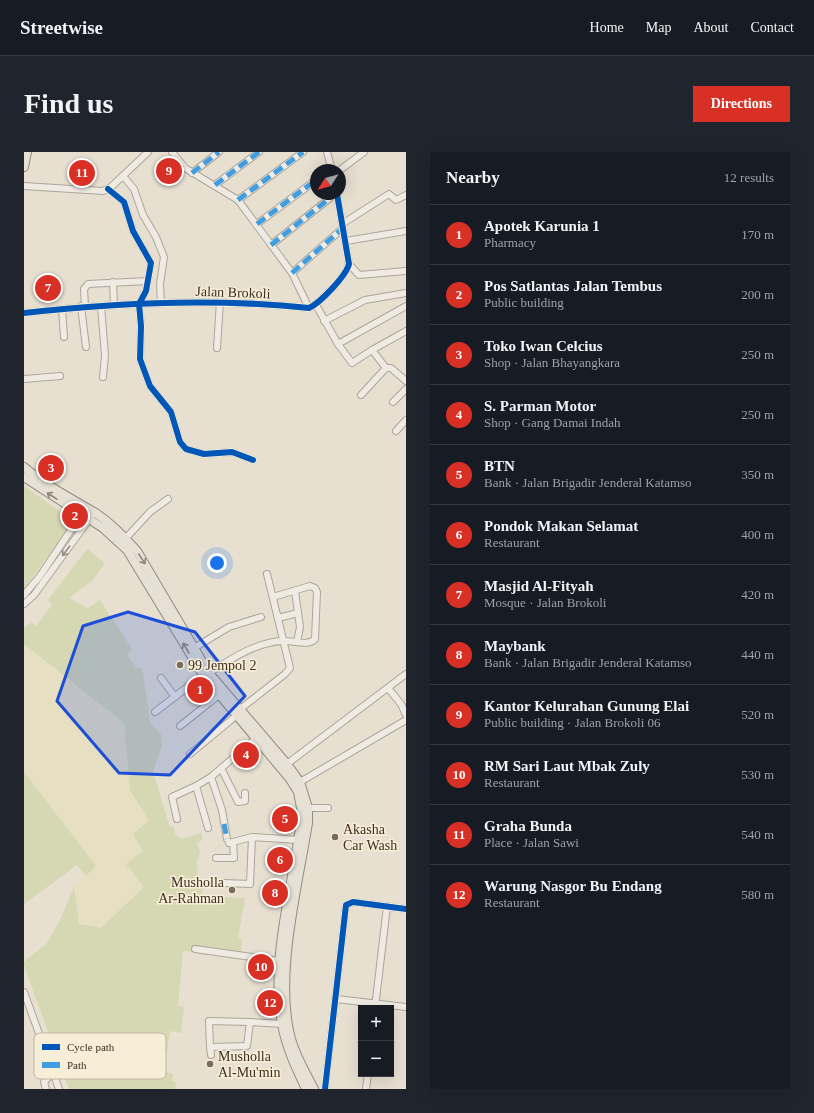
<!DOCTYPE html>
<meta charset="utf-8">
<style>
body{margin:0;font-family:"Times New Roman",serif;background:#20242c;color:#f1f3f6}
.controls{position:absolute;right:12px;bottom:12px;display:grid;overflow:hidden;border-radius:0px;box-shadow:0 4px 16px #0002}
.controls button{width:36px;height:36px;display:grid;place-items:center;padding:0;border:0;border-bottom:1px solid #363941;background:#171b24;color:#f1f3f6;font:20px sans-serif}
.compass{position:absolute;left:286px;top:12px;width:36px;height:36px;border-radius:50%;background:#171b24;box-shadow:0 4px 16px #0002;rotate:234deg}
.you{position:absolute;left:193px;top:411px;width:14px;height:14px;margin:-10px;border:3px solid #fff;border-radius:50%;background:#1a73e8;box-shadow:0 0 0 6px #1a73e833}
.badge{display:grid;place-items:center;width:26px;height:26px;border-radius:50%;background:#d93025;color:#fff;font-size:13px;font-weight:700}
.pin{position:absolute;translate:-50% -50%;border:2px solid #fff;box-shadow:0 1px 4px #0006}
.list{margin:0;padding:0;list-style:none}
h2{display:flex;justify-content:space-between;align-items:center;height:52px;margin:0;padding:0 16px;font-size:17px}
h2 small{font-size:13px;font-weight:400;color:#9ea1a6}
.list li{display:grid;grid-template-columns:26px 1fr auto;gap:12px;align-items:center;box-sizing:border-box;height:60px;padding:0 16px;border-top:1px solid #363941}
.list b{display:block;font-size:15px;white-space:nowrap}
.list p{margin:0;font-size:13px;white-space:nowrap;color:#9ea1a6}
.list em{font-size:13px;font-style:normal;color:#9ea1a6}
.map{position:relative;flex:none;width:382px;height:937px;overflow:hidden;border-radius:0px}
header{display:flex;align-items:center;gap:24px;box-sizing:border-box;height:56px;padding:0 20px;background:#171b24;border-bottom:1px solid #363941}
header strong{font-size:19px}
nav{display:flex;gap:22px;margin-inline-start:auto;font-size:14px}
.intro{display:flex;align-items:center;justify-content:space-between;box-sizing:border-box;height:96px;padding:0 24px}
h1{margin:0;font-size:28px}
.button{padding:10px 18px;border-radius:0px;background:#d93025;color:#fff;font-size:14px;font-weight:700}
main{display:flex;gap:24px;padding:0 24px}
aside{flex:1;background:#171b24;border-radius:0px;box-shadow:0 4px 16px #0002}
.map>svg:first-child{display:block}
.farmland{fill:#e6dfc2}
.green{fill:#d6d7b3}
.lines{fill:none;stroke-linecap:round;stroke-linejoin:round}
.minor-casing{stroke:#ada599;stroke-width:8}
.major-casing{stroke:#928b80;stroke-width:10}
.minor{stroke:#efebe3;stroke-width:6}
.major{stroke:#e6e1d4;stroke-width:8}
.quiet{stroke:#3f9de0;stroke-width:5;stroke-dasharray:10 5;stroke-linecap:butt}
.cycleway-casing{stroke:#f7eed8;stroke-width:8}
.cycleway{stroke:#0057b8;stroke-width:6}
.oneway{stroke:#92887a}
.oneway2{stroke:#968c82}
.marked{fill:#1d4ed8;fill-opacity:0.2;stroke:#1d4ed8;stroke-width:3;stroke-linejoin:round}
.poi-dot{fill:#786c5e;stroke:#f7eed8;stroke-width:1.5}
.labels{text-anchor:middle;stroke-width:3;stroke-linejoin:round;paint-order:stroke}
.street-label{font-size:14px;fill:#3d2e20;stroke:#f7eed8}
.poi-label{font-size:14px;fill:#3d2e20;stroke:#f7eed8;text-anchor:start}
.key{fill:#f7eed8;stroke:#bfb4a1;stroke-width:1}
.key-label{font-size:11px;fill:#3d2e20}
</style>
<header>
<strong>Streetwise</strong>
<nav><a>Home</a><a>Map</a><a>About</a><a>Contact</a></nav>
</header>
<div class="intro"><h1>Find us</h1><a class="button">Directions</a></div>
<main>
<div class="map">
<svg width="382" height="937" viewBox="0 0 382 937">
<rect width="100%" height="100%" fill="#e7e0d1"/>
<!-- farmland -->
<path class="farmland" d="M0 492 100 571 106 638 125 669 119 699 120 735 77 776 55 772 50 735 72 714 0 620Z"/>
<!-- green -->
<g class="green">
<path d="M0 334 41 363 39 368 47 372 0 437Z"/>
<path d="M63 397 81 411 68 429 45 446 64 456 76 448 108 497 103 503 113 516 118 517 127 572 137 582 138 594 129 619 145 673 150 676 151 682 157 687 178 681V688L173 692 176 700 173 709 174 731 179 733V742L190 753 196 751V745L221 746 214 786 218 787 217 802 170 796 169 800 159 799 154 854 160 855 157 881 146 879 143 900 135 904 133 917 149 922 148 929 152 930 151 937H45L0 814V810L23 791 37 766 50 735 55 772 77 776 120 735 102 712 119 699 109 682 125 669 106 638 100 571 0 492V476L8 470 12 474 28 453 24 448Z"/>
<path d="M0 620 72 714 62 724 53 713 0 752Z"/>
</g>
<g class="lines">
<!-- minor casing -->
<g class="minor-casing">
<g id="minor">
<path d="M148 0 161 16 214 48 268 121 285 156"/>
<path d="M303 0 308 18"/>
<path d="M316 18 340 0"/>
<path d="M168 21 195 0"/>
<path d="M99 24 110 37 119 63 132 85 140 105 136 132 137 151"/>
<path d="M191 33 235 0"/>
<path d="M0 34 79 39 87 35 124 0"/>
<path d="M84 37 100 50 109 79 127 111 122 139 115 152 117 174 116 207 126 234 147 260 156 290 162 297 180 302 208 300 229 308"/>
<path d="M214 48 279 0"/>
<path d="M233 72 292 28"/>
<path d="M318 72 365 42 372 48 382 43"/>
<path d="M322 89 382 79"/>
<path d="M247 93 311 42"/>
<path d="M325 112 335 123 382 119"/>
<path d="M268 121 319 76"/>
<path d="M89 130 90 153"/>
<path d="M292 153 314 192 328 211 348 198 382 179"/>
<path d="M57 154 62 195"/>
<path d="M61 154 60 137 64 132 124 129"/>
<path d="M77 154 81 203 79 225"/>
<path d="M38 157 40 185"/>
<path d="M0 161C95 150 190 146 285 156 296 151 322 124 325 112L313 42"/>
<path d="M300 169 341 148 382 141"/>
<path d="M314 192 382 154"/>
<path d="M193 196 196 149"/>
<path d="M348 198 362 216H367L382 229"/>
<path d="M0 227 36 224"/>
<path d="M337 243 362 216"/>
<path d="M369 250 382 237"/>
<path d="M372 279 382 268"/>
<path d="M102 386 126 360 144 347"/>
<path d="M271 439 276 475 273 490"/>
<path d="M0 443 16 424 59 360"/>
<path d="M0 452 10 443 67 365"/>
<path d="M254 466 274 461"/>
<path d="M170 496 205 475 237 465"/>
<path d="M185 521C207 507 232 490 259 489 268 488 284 495 291 487L293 440 291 436 286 434 249 445"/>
<path d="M137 526 151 545"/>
<path d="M364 536 377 552 382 563"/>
<path d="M215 558 261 522 266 516 243 422"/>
<path d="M131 560 179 523"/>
<path d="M156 574 195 543"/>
<path d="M166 602 212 564"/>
<path d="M263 612 382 522"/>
<path d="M197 616 214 650 221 649V641"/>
<path d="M187 625 198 658 203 687"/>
<path d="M276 630 382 568"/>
<path d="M172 634 184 676"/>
<path d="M284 656H304"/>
<path d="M153 667 148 645 172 634 187 625 231 587"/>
<path d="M205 691 228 685"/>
<path d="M192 706H210L209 690"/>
<path d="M200 731 226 732 228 685 275 688"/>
<path d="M171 797 256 809"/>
<path d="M0 840 35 937"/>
<path d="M312 847 382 855"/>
<path d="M351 856 363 754"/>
<path d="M186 895 185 869 226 870"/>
<path d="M187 903 186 895 223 894 226 870 258 872"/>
<path d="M22 937 20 930 29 920"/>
<path d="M301 937 322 753 329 750 382 757"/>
<path d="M342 937 344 922"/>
</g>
</g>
<!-- major casing -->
<g class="major-casing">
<g id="major">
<path d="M0 15 3 0"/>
<path d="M0 315C21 333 46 346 70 360 86 370 100 385 113 399L185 521 263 612 276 630 284 656V671C274 734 250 825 267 887 272 905 282 921 290 937"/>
<path d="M0 325 79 376 103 398 179 523 266 627 274 640 278 661C271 727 245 806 258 872 262 895 272 916 282 937"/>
</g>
</g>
<!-- minor -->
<use href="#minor" class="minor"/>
<!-- major -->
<use href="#major" class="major"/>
<!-- quiet -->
<g class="quiet">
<path d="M306 18 307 17"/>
<path d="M168 21 195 0"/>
<path d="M191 33 235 0"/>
<path d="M214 48 279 0"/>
<path d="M233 72 292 28"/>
<path d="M247 93 311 42"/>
<path d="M268 121 319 76"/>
<path d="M200 672 203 687"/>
</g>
<!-- cycleway casing -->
<g class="cycleway-casing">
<g id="cycleway">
<path d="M84 37 100 50 109 79 127 111 122 139 115 152 117 174 116 207 126 234 147 260 156 290 162 297 180 302 208 300 229 308"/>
<path d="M0 161C95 150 190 146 285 156 296 151 322 124 325 112L313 42"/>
<path d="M301 937 322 753 329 750 382 757"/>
</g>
</g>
<!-- cycleway -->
<use href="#cycleway" class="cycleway"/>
</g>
<!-- one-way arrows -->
<defs><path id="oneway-shaft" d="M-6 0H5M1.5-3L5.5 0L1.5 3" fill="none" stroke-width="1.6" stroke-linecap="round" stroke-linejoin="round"/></defs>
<g class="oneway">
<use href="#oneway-shaft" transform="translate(28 344) rotate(-147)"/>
<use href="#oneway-shaft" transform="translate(118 407) rotate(57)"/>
<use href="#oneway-shaft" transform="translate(162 496) rotate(-121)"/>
</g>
<use class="oneway2" href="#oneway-shaft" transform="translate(42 399) rotate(127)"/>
<!-- marked area -->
<path class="marked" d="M104 460 171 480 221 544 146 623 95 621 33 549 59 474Z"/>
<!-- markers -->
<g class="poi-dot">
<circle cx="156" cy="513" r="4"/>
<circle cx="311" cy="685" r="4"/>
<circle cx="208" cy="738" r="4"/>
<circle cx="186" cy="912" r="4"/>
</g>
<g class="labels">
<!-- street labels -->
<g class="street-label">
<text transform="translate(209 140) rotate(2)" y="5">Jalan Brokoli</text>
</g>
<!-- poi labels -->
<g class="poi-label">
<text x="164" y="518">99 Jempol 2</text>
<text x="319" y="682">Akasha<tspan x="319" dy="16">Car Wash</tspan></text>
<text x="200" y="735" text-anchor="end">Musholla<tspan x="200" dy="16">Ar-Rahman</tspan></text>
<text x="194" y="909">Musholla<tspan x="194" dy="16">Al-Mu'min</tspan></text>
</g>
</g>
<!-- legend -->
<rect x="10" y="881" width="132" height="46" rx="6" class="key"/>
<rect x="18" y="892" width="18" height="6" fill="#0057b8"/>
<rect x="18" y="910" width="18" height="6" fill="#3f9de0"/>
<g class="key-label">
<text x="43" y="899">Cycle path</text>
<text x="43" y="917">Path</text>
</g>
</svg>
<div class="controls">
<button>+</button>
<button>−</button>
</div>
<svg class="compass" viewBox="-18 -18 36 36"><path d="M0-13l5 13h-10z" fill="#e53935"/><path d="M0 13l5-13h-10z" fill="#9ea1a6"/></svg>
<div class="you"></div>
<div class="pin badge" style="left:176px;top:538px">1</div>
<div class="pin badge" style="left:51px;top:364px">2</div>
<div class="pin badge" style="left:27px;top:316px">3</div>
<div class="pin badge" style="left:222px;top:603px">4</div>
<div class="pin badge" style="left:261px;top:667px">5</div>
<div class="pin badge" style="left:256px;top:708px">6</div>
<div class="pin badge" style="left:24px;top:136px">7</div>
<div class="pin badge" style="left:251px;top:741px">8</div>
<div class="pin badge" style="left:145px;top:19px">9</div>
<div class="pin badge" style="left:237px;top:815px">10</div>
<div class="pin badge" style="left:58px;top:21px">11</div>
<div class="pin badge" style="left:246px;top:851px">12</div>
</div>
<aside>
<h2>Nearby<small>12 results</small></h2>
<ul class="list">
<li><span class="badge">1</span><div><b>Apotek Karunia 1</b><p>Pharmacy</p></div><em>170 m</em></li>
<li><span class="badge">2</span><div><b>Pos Satlantas Jalan Tembus</b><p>Public building</p></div><em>200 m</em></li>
<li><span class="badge">3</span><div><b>Toko Iwan Celcius</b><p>Shop · Jalan Bhayangkara</p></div><em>250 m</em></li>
<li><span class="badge">4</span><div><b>S. Parman Motor</b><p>Shop · Gang Damai Indah</p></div><em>250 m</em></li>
<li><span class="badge">5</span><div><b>BTN</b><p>Bank · Jalan Brigadir Jenderal Katamso</p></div><em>350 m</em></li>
<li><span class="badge">6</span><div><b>Pondok Makan Selamat</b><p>Restaurant</p></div><em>400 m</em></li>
<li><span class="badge">7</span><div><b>Masjid Al-Fityah</b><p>Mosque · Jalan Brokoli</p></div><em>420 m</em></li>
<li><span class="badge">8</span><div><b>Maybank</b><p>Bank · Jalan Brigadir Jenderal Katamso</p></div><em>440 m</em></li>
<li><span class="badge">9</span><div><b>Kantor Kelurahan Gunung Elai</b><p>Public building · Jalan Brokoli 06</p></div><em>520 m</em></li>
<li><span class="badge">10</span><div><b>RM Sari Laut Mbak Zuly</b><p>Restaurant</p></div><em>530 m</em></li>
<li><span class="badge">11</span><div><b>Graha Bunda</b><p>Place · Jalan Sawi</p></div><em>540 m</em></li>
<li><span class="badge">12</span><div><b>Warung Nasgor Bu Endang</b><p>Restaurant</p></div><em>580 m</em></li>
</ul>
</aside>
</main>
